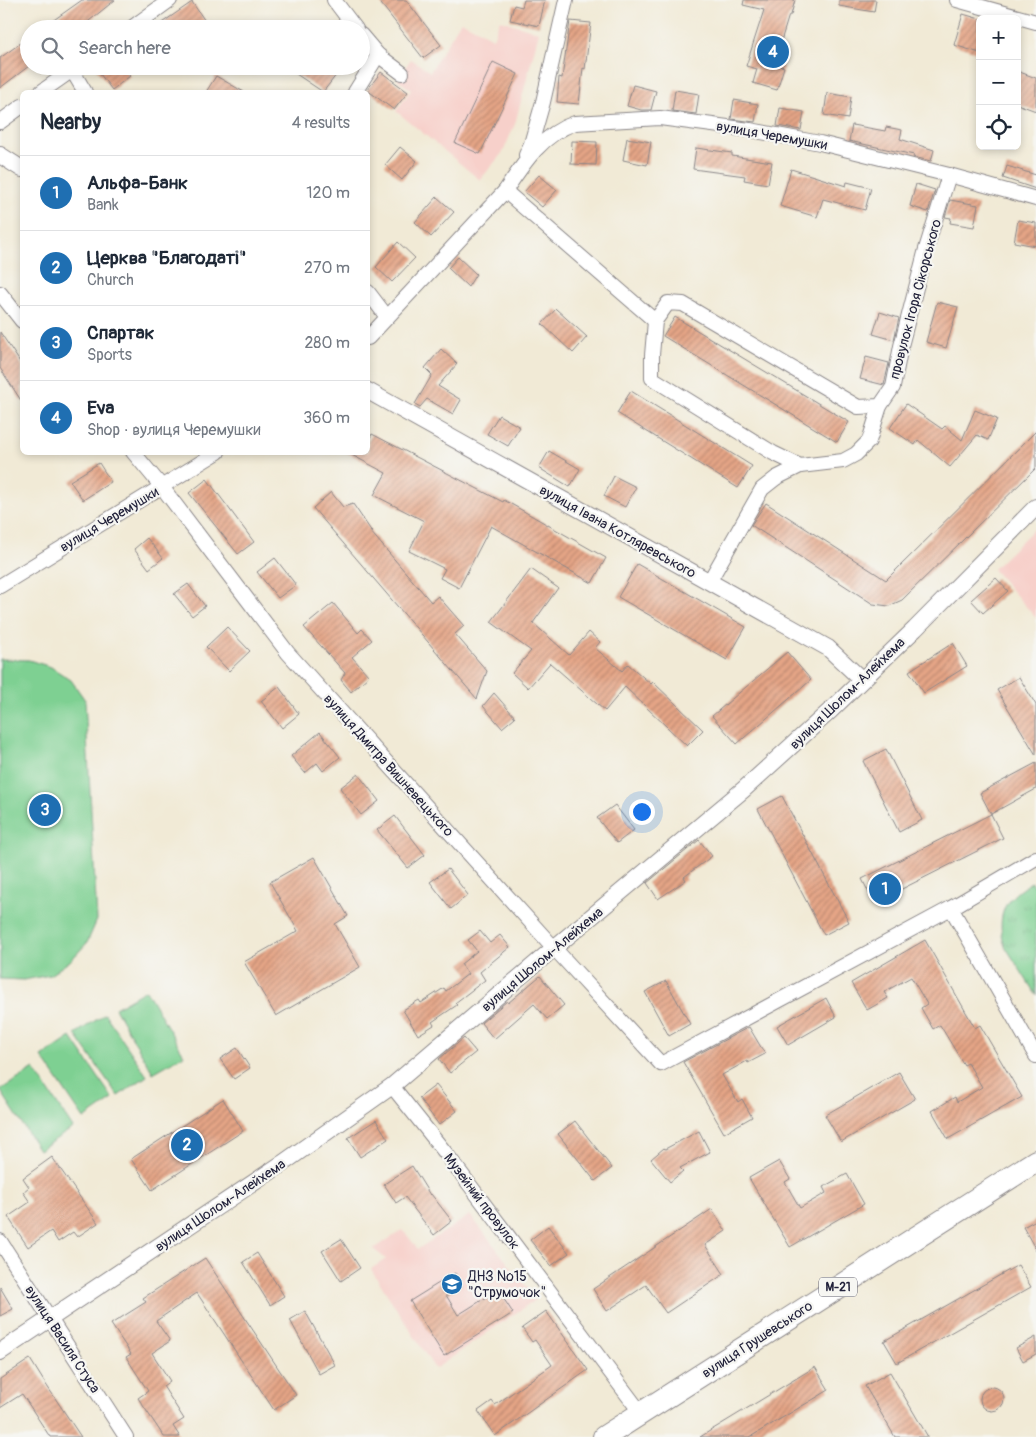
<!DOCTYPE html>
<meta charset="utf-8">
<style>
body{margin:0;font-family:Pangolin,sans-serif;background:#f2f2f3;color:#1f2937}
.controls{position:absolute;right:15px;top:15px;display:grid;overflow:hidden;border-radius:8px;box-shadow:0 2px 8px #0003}
.controls button{width:45px;height:45px;display:grid;place-items:center;padding:0;border:0;border-bottom:1px solid #e0e1e3;background:#fff;color:#1f2937;font:25px sans-serif}
.you{position:absolute;left:641px;top:811px;width:18px;height:18px;margin:-12px;border:4px solid #fff;border-radius:50%;background:#1a73e8;box-shadow:0 0 0 8px #1a73e833}
.badge{display:grid;place-items:center;width:32px;height:32px;border-radius:50%;background:#1f6fb2;color:#fff;font-size:16px;font-weight:700}
.pin{position:absolute;translate:-50% -50%;border:2px solid #fff;box-shadow:0 1px 5px #0006}
.list{margin:0;padding:0;list-style:none}
h2{display:flex;justify-content:space-between;align-items:center;height:65px;margin:0;padding:0 20px;font-size:21px}
h2 small{font-size:16px;font-weight:400;color:#747a83}
.list li{display:grid;grid-template-columns:32px 1fr auto;gap:15px;align-items:center;box-sizing:border-box;height:75px;padding:0 20px;border-top:1px solid #e0e1e3}
.list b{display:block;font-size:19px;white-space:nowrap}
.list p{margin:0;font-size:16px;white-space:nowrap;color:#747a83}
.list em{font-size:16px;font-style:normal;color:#747a83}
.icon{flex:none;width:28px;height:28px;fill:none;stroke:currentColor;stroke-width:2;stroke-linecap:round;stroke-linejoin:round}
.map{position:relative;flex:none;width:1036px;height:1437px;overflow:hidden}
.search{position:absolute;background:#fff;box-shadow:0 2px 8px #0003;left:20px;top:20px;width:350px;height:55px;display:flex;align-items:center;gap:12px;box-sizing:border-box;padding:0 18px;border-radius:28px;color:#747a83;font-size:19px}
.panel{position:absolute;background:#fff;box-shadow:0 2px 8px #0003;left:20px;top:90px;width:350px;height:365px;border-radius:8px}
.map>svg:first-child{display:block}
.built{fill:#f7d0ca}
.grass{fill:url(#grass-tufts);stroke:#507966}
.park{fill:#7ed092;stroke:#507966}
.building{fill:url(#building-hatch)}
.lines{fill:none;stroke-linecap:round;stroke-linejoin:round}
.minor-casing{stroke:#8a8688;stroke-width:16}
.tertiary-casing{stroke:#8a8688;stroke-width:18}
.trunk-casing{stroke:#8a8688;stroke-width:24}
.minor{stroke:#fff;stroke-width:14}
.tertiary{stroke:#fff;stroke-width:16}
.trunk{stroke:#fff;stroke-width:22}
.labels{text-anchor:middle;stroke-width:4.5;stroke-linejoin:round;paint-order:stroke}
.shield{fill:#f6f6f2;stroke:#626272;stroke-width:1}
.shield-label{font-size:12px;font-weight:bold;fill:#22223b}
.street-label{font-size:14px;fill:#22223b;stroke:#f6f6f2}
.poi-label{font-size:14px;fill:#22223b;stroke:#f6f6f2;text-anchor:start}
</style>
<div class="map">
<svg width="1036" height="1437" viewBox="0 0 1036 1437">
<defs>
<pattern id="grass-tufts" width="24" height="20" patternUnits="userSpaceOnUse" patternTransform="scale(1.25)"><rect width="24" height="20" fill="#7ed092"/><path d="M3 7l-1-3M5 7V3M7 7l1-3M15 17l-1-3M17 17v-4M19 17l1-3" fill="none" stroke="#6db27f"/></pattern>
<pattern id="building-hatch" width="6" height="6" patternUnits="userSpaceOnUse" patternTransform="scale(1.25)"><rect width="6" height="6" fill="#e5a586"/><path d="M-1 1l2-2M0 6l6-6M5 7l2-2" fill="none" stroke="#b9866f"/></pattern>
</defs>
<rect width="100%" height="100%" fill="#f6f6f2"/>
<filter id="ink" filterUnits="userSpaceOnUse"><feTurbulence type="fractalNoise" baseFrequency=".02" numOctaves="2"/><feDisplacementMap in="SourceGraphic" scale="10" xChannelSelector="R" yChannelSelector="G"/><feConvolveMatrix kernelMatrix="1 2 1 2 8 2 1 2 1" color-interpolation-filters="sRGB"/></filter>
<filter id="wash" filterUnits="userSpaceOnUse"><feTurbulence type="fractalNoise" baseFrequency=".0096" numOctaves="4" result="noise"/><feDisplacementMap in="SourceGraphic" scale="20" xChannelSelector="R" yChannelSelector="G"/><feGaussianBlur stdDeviation="1.12" result="paint"/><feColorMatrix in="noise" values="0 0 0 0 0 0 0 0 0 0 0 0 0 0 0 0 0 1.4 0 .05"/><feComposite in="paint" operator="in"/></filter>
<g filter="url(#wash)">
<rect width="100%" height="100%" fill="#f1ead6"/>
<!-- built -->
<g class="built">
<path d="M500 20 539 32 515 124 503 152 480 180 396 111 411 90 397 79 411 59 430 72 461 21 493 38Z"/>
<path d="M1036 527V618L993 569Z"/>
<path d="M470 1215 536 1299 435 1369 371 1269 386 1259 373 1249 403 1230 418 1249Z"/>
</g>
<!-- grass -->
<path class="grass" d="M1031 882 1036 890V995L1005 946C999 930 999 910 1012 897 1017 891 1025 887 1031 882Z"/>
<!-- park -->
<g class="park">
<path d="M0 659 29 660 51 667 71 680 85 700 97 920 87 943 70 961 50 975 24 980 0 979Z"/>
<path d="M146 990 184 1055 153 1073 115 1008Z"/>
<path d="M105 1014 147 1076 118 1096 75 1034Z"/>
<path d="M71 1037 113 1099 84 1119 42 1057Z"/>
<path d="M34 1069 73 1128 39 1150 0 1090Z"/>
</g>
<g id="blocks">
<!-- building -->
<g class="building">
<path d="M82 0H115L79 29H41Z"/>
<path d="M378 0H406L441 45 423 58Z"/>
<path d="M524 0H545L539 26 510 20 514 5 522 7Z"/>
<path d="M744 0H795L791 15H789L774 64 784 67 777 90 753 83 757 69 746 66 764 10 743 5Z"/>
<path d="M839 0H876L874 12 839 6Z"/>
<path d="M192 2 205 21 194 29H153Z"/>
<path d="M963 14 980 19V53L954 45Z"/>
<path d="M570 21 591 23 585 69 583 68 579 104 557 102 559 77 562 78Z"/>
<path d="M29 37V66L0 88V58Z"/>
<path d="M493 62 518 74 480 154 455 143Z"/>
<path d="M94 66H122L130 76 112 90Z"/>
<path d="M301 66H324L337 74 323 92 296 74Z"/>
<path d="M1017 71 1036 78V111L1017 104Z"/>
<path d="M381 72 408 92 394 110 367 90Z"/>
<path d="M216 76 244 92H206Z"/>
<path d="M633 85 656 91 651 110H641L627 106Z"/>
<path d="M675 90 699 94 696 114 672 111Z"/>
<path d="M827 93 851 97 848 119 824 115Z"/>
<path d="M734 100 758 104 755 122 731 119Z"/>
<path d="M780 108 804 112 801 130 777 126Z"/>
<path d="M852 125 885 131 886 127 902 130 900 139 934 150 931 161 913 157 914 155 849 141Z"/>
<path d="M627 138 651 142 647 165 623 160Z"/>
<path d="M572 141 597 142 596 165 571 164Z"/>
<path d="M400 147 417 161 402 180 385 165Z"/>
<path d="M696 148 732 153V156L772 162 768 184 744 180 745 176 693 169Z"/>
<path d="M1007 166 1036 175V189L1003 178Z"/>
<path d="M791 169 846 186 847 182 871 188 865 210 823 199 817 217 780 206Z"/>
<path d="M539 175 557 190 542 207 524 192Z"/>
<path d="M916 184 935 190 928 212 910 206Z"/>
<path d="M437 197 454 212 431 237 415 222Z"/>
<path d="M950 200 978 205 974 227 950 223 951 218 945 217Z"/>
<path d="M1018 220 1036 223V246L1014 242Z"/>
<path d="M398 242 415 258 392 282 376 267Z"/>
<path d="M458 257 476 274 468 287 448 268Z"/>
<path d="M937 302 958 307 946 348 926 342Z"/>
<path d="M556 309 587 337 573 353 542 324Z"/>
<path d="M880 312 899 318 894 340 873 334Z"/>
<path d="M675 317 849 422 837 442 663 336Z"/>
<path d="M0 332 22 365V402L0 368Z"/>
<path d="M441 349 457 364 438 386 461 400 453 414 427 399 420 407 415 404 432 375 425 368Z"/>
<path d="M866 357 889 363 884 385 860 379Z"/>
<path d="M631 391 752 466 738 488 617 413Z"/>
<path d="M906 404 942 429 945 426 962 440 975 410 997 419 988 440 977 435 950 467 918 440 915 445 890 428Z"/>
<path d="M499 415 520 427 508 446 487 434Z"/>
<path d="M1036 431V468L902 600 889 606 873 604 751 525 766 503 886 580Z"/>
<path d="M372 434 503 502 504 500 606 558 592 583 491 526 459 588 440 578 445 569 409 551 424 521 374 495 386 473 346 452H368V442Z"/>
<path d="M549 451 580 469 570 487 539 468Z"/>
<path d="M99 463 111 482 83 500 70 481Z"/>
<path d="M614 476 636 487 625 507 604 496Z"/>
<path d="M207 479 254 542 238 554 189 493Z"/>
<path d="M331 492 343 507 353 504 372 532 370 531 431 602 438 596 464 626 455 634 487 671 477 699 313 508Z"/>
<path d="M147 538 163 558 149 569 134 549Z"/>
<path d="M275 558 296 585 278 598 257 572Z"/>
<path d="M637 564 746 627 727 660 618 597Z"/>
<path d="M531 569 558 588 533 623 569 655 589 632 600 642 595 648 622 671 628 664 651 684 653 682 703 730 687 746 625 687 605 711 550 663 528 688 512 673 531 651 491 622Z"/>
<path d="M996 578 1008 591 983 613 971 600Z"/>
<path d="M188 584 205 606 192 616 174 594Z"/>
<path d="M333 603 358 633 362 629 372 640 352 657 369 676 351 692 341 680 345 673 304 627Z"/>
<path d="M227 627 250 651 229 671 206 647Z"/>
<path d="M953 643 967 666 924 693 909 671Z"/>
<path d="M787 652 811 680 737 744 712 716Z"/>
<path d="M1019 677 1036 705V755L997 690Z"/>
<path d="M279 687 299 714 282 728 261 701Z"/>
<path d="M494 693 515 717 502 728 483 706Z"/>
<path d="M320 732 340 757 323 771 317 763 305 773 291 756Z"/>
<path d="M886 749 922 820 899 832 863 761Z"/>
<path d="M1036 763V789L991 814 980 793Z"/>
<path d="M358 774 379 801 361 815 340 788Z"/>
<path d="M782 796 849 922 824 935 758 809Z"/>
<path d="M615 805 634 830 617 843 597 818Z"/>
<path d="M991 814 1003 838 874 903 862 879Z"/>
<path d="M395 816 425 855 408 868 377 830Z"/>
<path d="M699 840 712 856 684 877 686 880 658 899 647 883Z"/>
<path d="M314 857 348 916 335 924 360 967 276 1016 244 962 298 931 270 882Z"/>
<path d="M448 869 468 895 451 909 430 882Z"/>
<path d="M480 931 490 943 500 935 510 947 480 972 485 980 455 1003 457 1005 432 1022 434 1025 418 1035 403 1010 419 1000 421 1003 444 988 446 991 468 974 461 964 477 951 468 940Z"/>
<path d="M925 940 975 1028 980 1025 1022 1097 948 1139 932 1111 955 1097 957 1102 982 1087 968 1063 964 1065 940 1025 933 1029 921 1008 927 1004 911 977 884 992 888 998 867 1010 851 983Z"/>
<path d="M540 976 564 1005 547 1019 534 1004 494 1039 481 1023 507 1001 508 1003Z"/>
<path d="M666 981 690 1024 669 1036 645 992Z"/>
<path d="M826 998 836 1017 788 1045 777 1026Z"/>
<path d="M749 1027 765 1054 748 1063 747 1061 722 1075 738 1102 742 1099 752 1117 724 1133 683 1062Z"/>
<path d="M464 1038 476 1052 450 1073 439 1059Z"/>
<path d="M237 1048 250 1068 234 1079 220 1059Z"/>
<path d="M899 1072 915 1099 841 1142 825 1115Z"/>
<path d="M436 1085 457 1111 439 1125 419 1098Z"/>
<path d="M223 1099 243 1131 152 1190 131 1159Z"/>
<path d="M376 1120 388 1139 360 1157 348 1138Z"/>
<path d="M575 1121 612 1168 595 1181 558 1134Z"/>
<path d="M699 1131 710 1152 680 1168 683 1171 670 1182 651 1159 664 1148 665 1149Z"/>
<path d="M52 1157 98 1223 77 1237 73 1232 58 1242 51 1231 28 1247 8 1217 30 1202 23 1192 29 1187 23 1178Z"/>
<path d="M779 1161 790 1179 785 1182 800 1208 826 1193 823 1187 847 1174 864 1204 790 1247 749 1178Z"/>
<path d="M412 1166 430 1195 431 1194 452 1221 434 1235 405 1197 396 1203 384 1184Z"/>
<path d="M712 1209 726 1231 705 1245 724 1274 666 1313 646 1285 607 1311 593 1289Z"/>
<path d="M1036 1220V1250L1023 1227Z"/>
<path d="M548 1226 569 1253 551 1266 530 1240Z"/>
<path d="M341 1239 360 1268 341 1281 322 1251Z"/>
<path d="M257 1253 284 1296 270 1305 243 1262Z"/>
<path d="M205 1258 296 1395 274 1410 197 1293 156 1321 170 1341 152 1353 170 1381 163 1386 184 1419 173 1426 180 1437H164L138 1398 148 1391 126 1357 131 1354 111 1324 146 1302 143 1298Z"/>
<path d="M1018 1265 1031 1287 897 1363 884 1341Z"/>
<path d="M455 1273 462 1285 446 1295 458 1315 498 1290 513 1313 444 1356 410 1301Z"/>
<path d="M0 1287 13 1309 0 1316Z"/>
<path d="M305 1311 335 1365 319 1374 290 1320Z"/>
<path d="M546 1311 588 1370 495 1436 478 1411 492 1401 495 1405 552 1365 535 1340 532 1342 522 1328Z"/>
<path d="M1036 1337V1354L1023 1361 1016 1348Z"/>
<path d="M30 1359 43 1380 81 1437H50L22 1394 0 1408V1379Z"/>
<path d="M815 1367 829 1390 750 1437H700Z"/>
<path d="M890 1372 928 1437H895L865 1386Z"/>
<circle cx="992" cy="1399" r="12"/>
</g>
</g>
</g>
<g filter="url(#ink)">
<use href="#blocks" fill-opacity="0" stroke="#8a8688" stroke-width="1"/>
<g class="lines">
<!-- minor casing -->
<g class="minor-casing">
<g id="minor">
<path d="M334 0 356 29"/>
<path d="M957 0 1036 22"/>
<path d="M130 29 170 0"/>
<path d="M361 35 378 55 402 73"/>
<path d="M72 70 85 92"/>
<path d="M41 92 78 66"/>
<path d="M355 92 378 55"/>
<path d="M0 122 22 106"/>
<path d="M526 155 531 144 543 102 566 0"/>
<path d="M505 191 655 321 668 303 683 304 858 407 880 406 893 387 901 346 926 249 949 175"/>
<path d="M368 292 387 317"/>
<path d="M0 293 22 321"/>
<path d="M655 321 652 355V378L773 453 800 466"/>
<path d="M368 338 505 191C523 164 542 134 575 123L660 118 750 130 820 143 949 175 1036 199"/>
<path d="M133 452 162 487 288 653 554 948 661 1064 951 908 1036 858"/>
<path d="M709 582 762 489 776 478 800 466 843 461 856 454 869 441 880 406"/>
<path d="M0 586 218 452"/>
<path d="M951 908 1036 1056"/>
<path d="M392 1086 448 1156 641 1413"/>
<path d="M0 1241 126 1437"/>
</g>
</g>
<!-- tertiary casing -->
<g class="tertiary-casing">
<g id="tertiary">
<path d="M0 155 22 169"/>
<path d="M368 391 828 648 861 679"/>
<path d="M0 1352 283 1163 392 1086 554 948 743 790 831 710 915 629 1036 507"/>
</g>
</g>
<!-- trunk casing -->
<g class="trunk-casing">
<path id="trunk" d="M604 1437 1036 1161"/>
</g>
<!-- minor -->
<use href="#minor" class="minor"/>
<!-- tertiary -->
<use href="#tertiary" class="tertiary"/>
<!-- trunk -->
<use href="#trunk" class="trunk"/>
</g>
</g>
<!-- icons -->
<defs>
<g id="school-disc" transform="scale(1.125)"><circle r="9.5" fill="#1f6fb2" stroke="#f6f6f2"/><path d="M0-5L7-2L0 1L-7-2ZM-4 1L0 2.5L4 1V4Q0 6-4 4Z" fill="#fff"/></g>
</defs>
<g fill-rule="evenodd">
<use href="#school-disc" x="452" y="1284"/>
</g>
<g class="labels">
<!-- shield labels -->
<rect class="shield" x="819" y="1277.5" width="38" height="19" rx="4"/>
<g class="shield-label">
<text x="838" y="1291">М-21</text>
</g>
<!-- street labels -->
<g class="street-label">
<text transform="translate(772 135) rotate(10)" y="5">вулиця Черемушки</text>
<text transform="translate(915 299) rotate(-75)" y="5">провулок Ігоря Сікорського</text>
<text transform="translate(109 519) rotate(-31)" y="5">вулиця Черемушки</text>
<text transform="translate(618 531) rotate(29)" y="5">вулиця Івана Котляревського</text>
<text transform="translate(847 693) rotate(-44)" y="5">вулиця Шолом-Алейхема</text>
<text transform="translate(389 765) rotate(48)" y="5">вулиця Дмитра Вишневецького</text>
<text transform="translate(542 959) rotate(-40)" y="5">вулиця Шолом-Алейхема</text>
<text transform="translate(482 1201) rotate(53)" y="5">Музейний провулок</text>
<text transform="translate(220 1205) rotate(-34)" y="5">вулиця Шолом-Алейхема</text>
<text transform="translate(63 1339) rotate(57)" y="5">вулиця Василя Стуса</text>
<text transform="translate(757 1339) rotate(-33)" y="5">вулиця Грушевського</text>
</g>
<!-- poi labels -->
<g class="poi-label">
<text x="468" y="1281">ДНЗ №15<tspan x="468" dy="16">"Струмочок"</tspan></text>
</g>
</g>
</svg>
<div class="controls">
<button>+</button>
<button>−</button>
<button><svg class="icon" aria-label="locate" viewBox="0 0 24 24"><circle cx="12" cy="12" r="6"/><path d="M12 2v4M12 18v4M2 12h4M18 12h4"/></svg></button>
</div>
<div class="you"></div>
<div class="pin badge" style="left:885px;top:889px">1</div>
<div class="pin badge" style="left:187px;top:1145px">2</div>
<div class="pin badge" style="left:45px;top:810px">3</div>
<div class="pin badge" style="left:773px;top:52px">4</div>
<div class="search"><svg class="icon" aria-label="search" viewBox="0 0 24 24"><circle cx="10" cy="10" r="6"/><path d="M15 15l6 6"/></svg>Search here</div>
<section class="panel">
<h2>Nearby<small>4 results</small></h2>
<ul class="list">
<li><span class="badge">1</span><div><b>Альфа-Банк</b><p>Bank</p></div><em>120 m</em></li>
<li><span class="badge">2</span><div><b>Церква &quot;Благодаті&quot;</b><p>Church</p></div><em>270 m</em></li>
<li><span class="badge">3</span><div><b>Спартак</b><p>Sports</p></div><em>280 m</em></li>
<li><span class="badge">4</span><div><b>Eva</b><p>Shop · вулиця Черемушки</p></div><em>360 m</em></li>
</ul>
</section>
</div>
